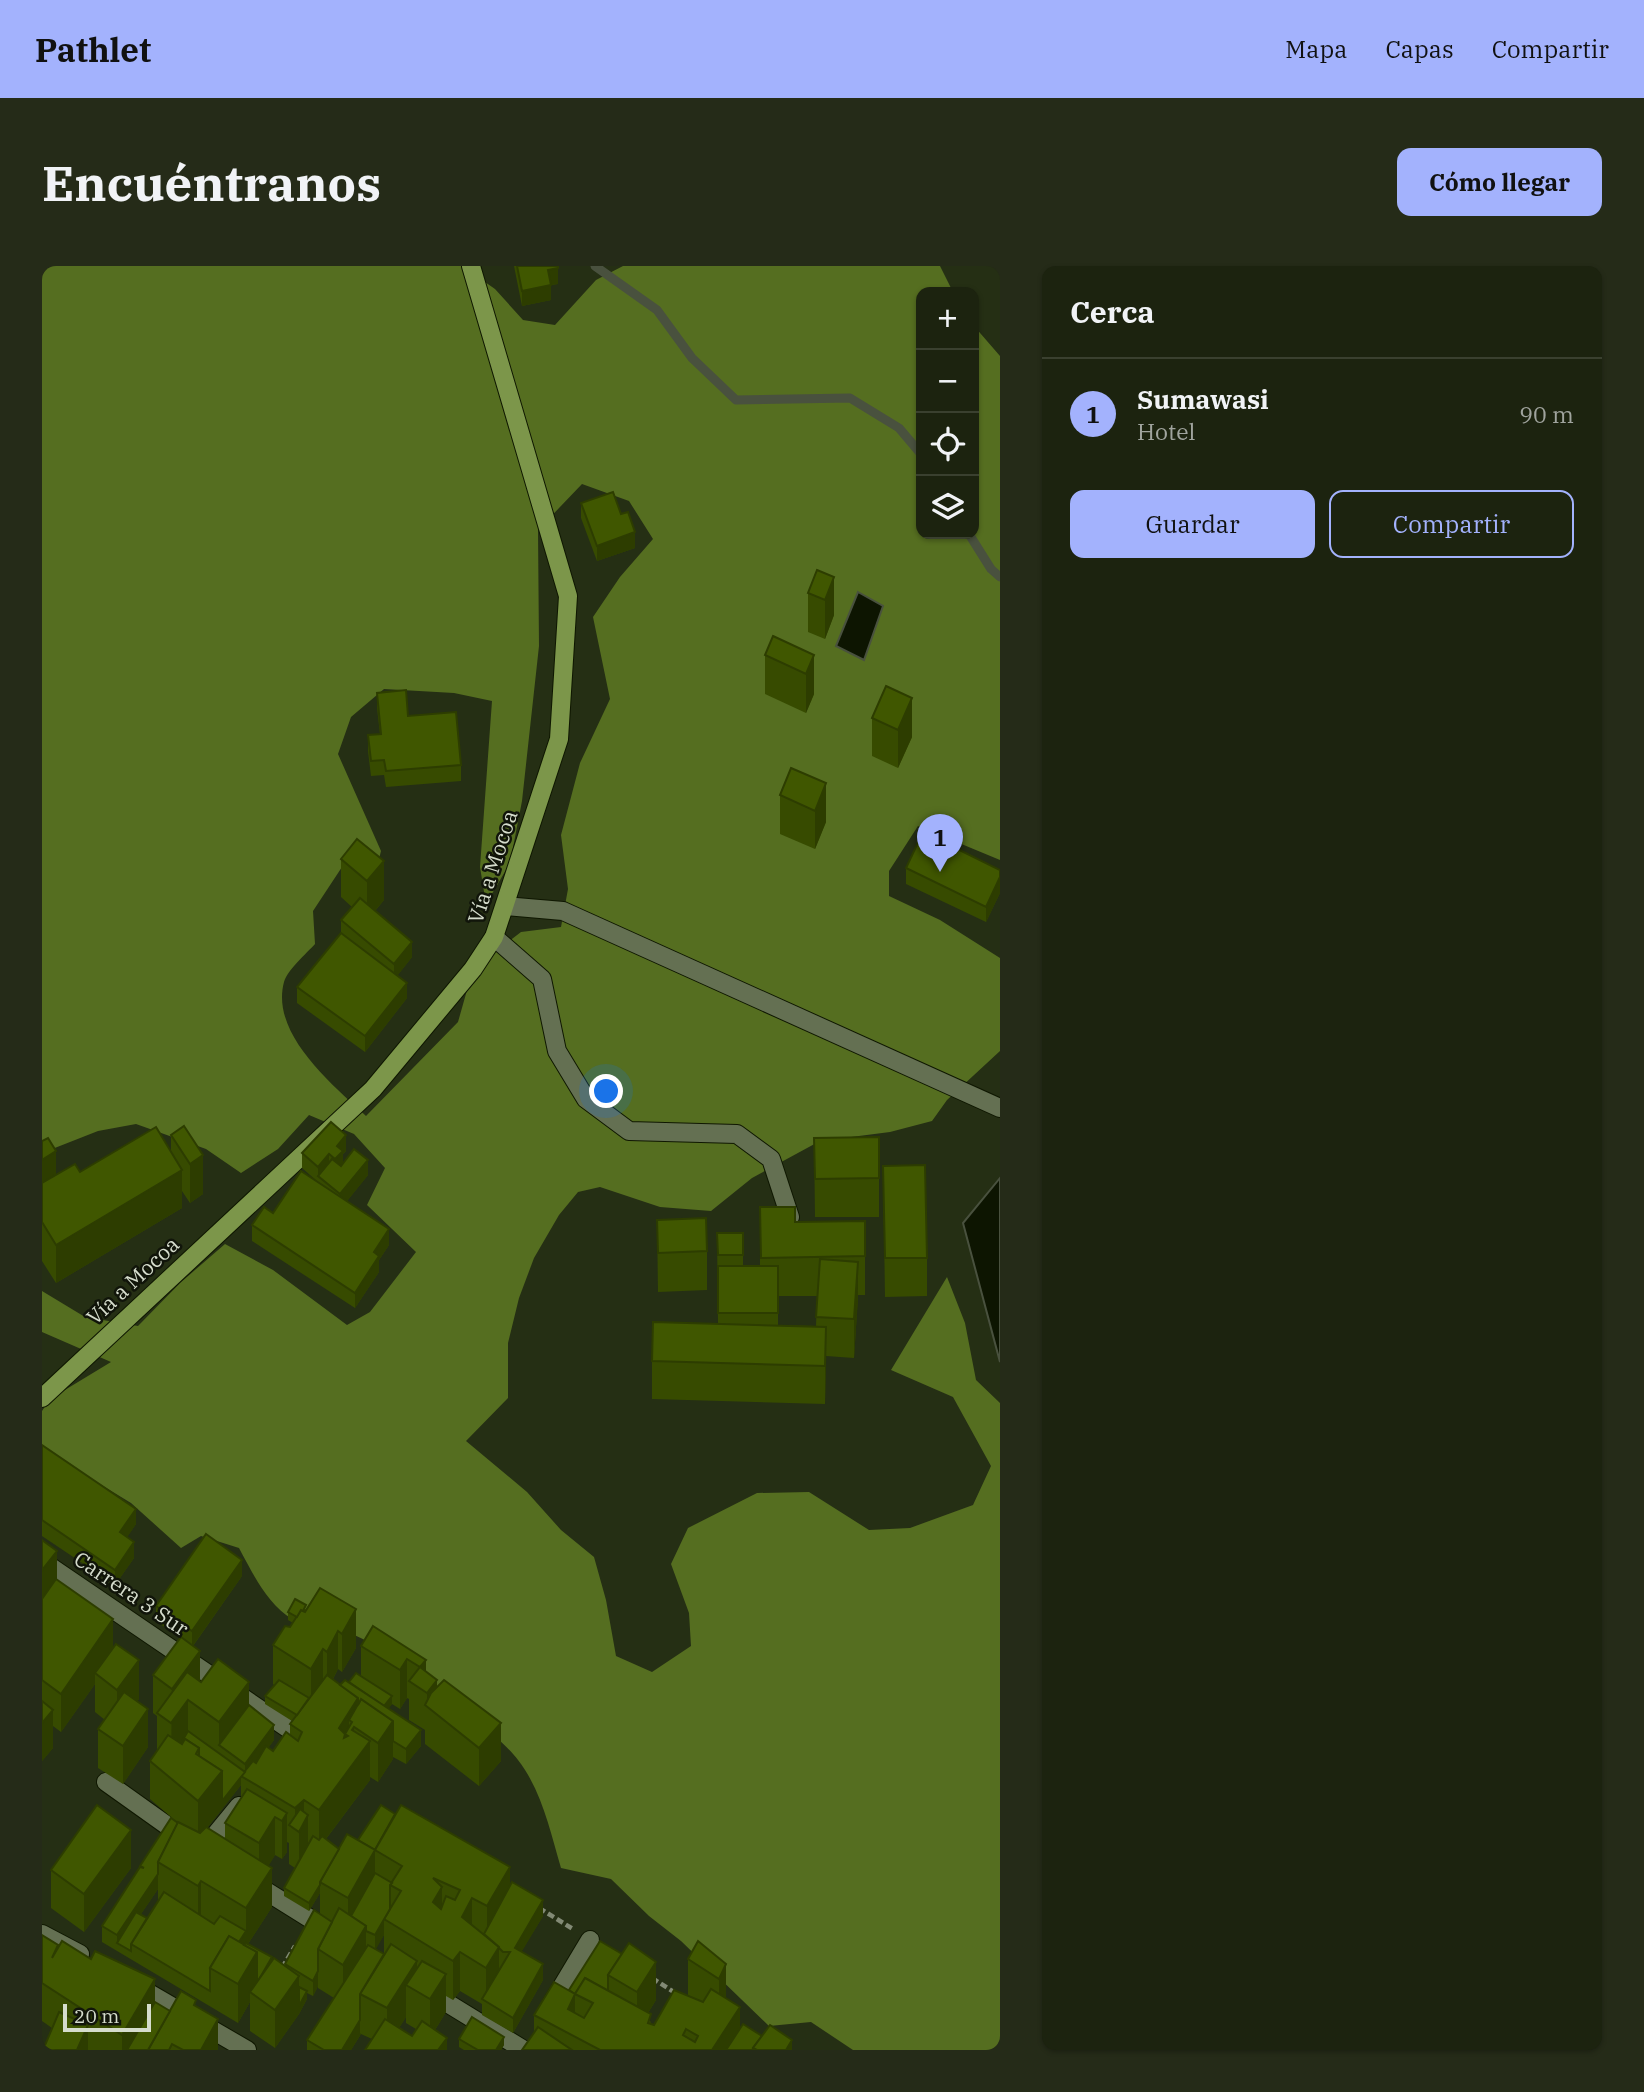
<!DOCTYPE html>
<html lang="es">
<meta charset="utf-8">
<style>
body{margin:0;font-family:"IBM Plex Serif",serif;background:#252b18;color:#f1f3f6}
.controls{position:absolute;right:21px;top:21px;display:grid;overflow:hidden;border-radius:14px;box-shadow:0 2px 5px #0004}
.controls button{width:63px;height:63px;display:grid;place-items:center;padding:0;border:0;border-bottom:2px solid #3a402f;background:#1c230f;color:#f1f3f6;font:35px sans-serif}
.scale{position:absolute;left:21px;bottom:18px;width:88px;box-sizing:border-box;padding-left:7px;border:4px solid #d5dccc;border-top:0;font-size:19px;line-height:24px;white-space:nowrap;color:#d5dccc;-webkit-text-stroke:5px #11150a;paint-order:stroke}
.you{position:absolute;left:565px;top:826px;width:24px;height:24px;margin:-18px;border:5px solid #fff;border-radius:50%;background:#1a73e8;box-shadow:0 0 0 10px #1a73e833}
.badge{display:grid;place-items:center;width:46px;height:46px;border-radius:50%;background:#a3b2fd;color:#111;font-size:23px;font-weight:700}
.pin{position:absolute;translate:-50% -58px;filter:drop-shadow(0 2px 4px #0008)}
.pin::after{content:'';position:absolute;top:37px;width:24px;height:21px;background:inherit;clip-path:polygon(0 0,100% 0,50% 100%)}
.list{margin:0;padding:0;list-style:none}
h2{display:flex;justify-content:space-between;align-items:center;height:91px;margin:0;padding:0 28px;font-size:30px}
h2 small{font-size:23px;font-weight:400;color:#a0a49e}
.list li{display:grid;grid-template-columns:46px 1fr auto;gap:21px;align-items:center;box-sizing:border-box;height:112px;padding:0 28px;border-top:2px solid #3a402f}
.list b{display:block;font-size:26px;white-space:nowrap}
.list p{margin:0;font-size:23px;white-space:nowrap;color:#a0a49e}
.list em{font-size:23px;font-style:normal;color:#a0a49e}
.actions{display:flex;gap:14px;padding:21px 28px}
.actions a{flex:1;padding:16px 0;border:2px solid #a3b2fd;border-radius:14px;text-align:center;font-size:24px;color:#a3b2fd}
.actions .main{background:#a3b2fd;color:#111}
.icon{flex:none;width:38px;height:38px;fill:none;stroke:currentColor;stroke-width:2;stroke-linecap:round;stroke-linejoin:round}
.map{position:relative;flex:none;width:958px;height:1784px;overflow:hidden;border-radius:14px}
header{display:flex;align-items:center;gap:42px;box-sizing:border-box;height:98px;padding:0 35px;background:#a3b2fd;color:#111}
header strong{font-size:33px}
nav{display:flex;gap:38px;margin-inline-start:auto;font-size:24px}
.intro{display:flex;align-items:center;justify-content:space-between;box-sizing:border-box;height:168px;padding:0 42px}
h1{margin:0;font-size:49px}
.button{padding:18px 32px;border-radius:14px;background:#a3b2fd;color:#111;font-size:24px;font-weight:700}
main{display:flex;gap:42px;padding:0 42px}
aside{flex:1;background:#1c230f;border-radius:14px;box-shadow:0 2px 5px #0004}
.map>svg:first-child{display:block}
.forest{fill:#556e20;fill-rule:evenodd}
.water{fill:#0d1501;stroke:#49513e;stroke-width:2}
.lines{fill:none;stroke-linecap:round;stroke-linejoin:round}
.stream{stroke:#49513e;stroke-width:9}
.minor-casing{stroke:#0f1700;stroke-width:20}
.primary-casing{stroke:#0f1700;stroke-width:20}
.path{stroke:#828a75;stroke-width:4.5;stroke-dasharray:7 3.5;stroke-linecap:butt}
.minor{stroke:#647052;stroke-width:18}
.primary{stroke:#7c964a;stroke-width:18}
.wall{fill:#374b00;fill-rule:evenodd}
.shaded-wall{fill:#2d3d00;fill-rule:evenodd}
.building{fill:#405700;stroke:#2d3d00;stroke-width:2;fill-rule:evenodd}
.labels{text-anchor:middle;stroke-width:5;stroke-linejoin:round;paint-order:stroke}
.street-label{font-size:21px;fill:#d5dccc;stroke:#11150a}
</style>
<header>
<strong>Pathlet</strong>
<nav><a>Mapa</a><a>Capas</a><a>Compartir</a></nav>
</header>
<div class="intro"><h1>Encuéntranos</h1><a class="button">Cómo llegar</a></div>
<main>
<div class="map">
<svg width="958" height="1784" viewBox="0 0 958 1784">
<rect width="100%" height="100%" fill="#252f14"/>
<!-- forest -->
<path class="forest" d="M0 0H420L453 23 481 54 513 59 554 14 581 0H898L911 26H879V268H932V60L958 90V594L876 560 847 605V630L898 654 958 692V785L905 834 890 855 848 866 778 875 710 912 669 945 618 941 558 921 536 926 517 949 492 992 477 1032 466 1077V1132L424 1175 485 1226 519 1264 552 1291 564 1334 574 1390 610 1406 649 1380 647 1347 629 1298 646 1262 715 1227 767 1226 827 1264 868 1262 931 1239 949 1200 911 1131 849 1104 905 1011 923 1057 934 1114 958 1137V1784H811L769 1756 727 1760 639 1675 607 1650 569 1613 519 1602C508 1565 500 1525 476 1494 450 1460 351 1385 312 1369 293 1362 267 1363 250 1353 225 1338 210 1306 197 1282L159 1270 139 1282 89 1237 0 1183V1145L8 1133 69 1096 0 1066V1025L43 1051 96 1060 138 1017 183 978 231 1004 305 1059 328 1046 374 986 325 939 343 902 312 868 267 849 236 883 199 907 164 883 94 858 56 865 0 887ZM540 218 587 235 611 273 578 311 551 351 568 433 538 497 519 569 526 623 519 661 479 666 431 703 416 756 324 850C291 819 228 768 242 716 246 703 264 688 273 678L271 645 300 601 334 605 339 585 296 488 309 451 342 423 412 427 450 435 438 601 444 638 468 597 480 535 497 380 496 264Z"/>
<!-- water -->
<g class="water">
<path d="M816 326 841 340 822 394 794 380Z"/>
<path d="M958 912V1096L921 957Z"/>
</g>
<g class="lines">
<!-- stream -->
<g class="stream">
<path d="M553 0 615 44 650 92 694 134 808 132 857 162 879 188"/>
<path d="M927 268 949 303 958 311"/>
</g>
<!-- minor casing -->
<g class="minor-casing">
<g id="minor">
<path d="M464 640 521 645 958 842"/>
<path d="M452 671 500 713 515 785 544 833 587 865 695 868 729 893 748 951"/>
<path d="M0 1295 257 1470 249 1479"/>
<path d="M64 1516 144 1573"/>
<path d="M160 1585 197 1540"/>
<path d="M211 1617 288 1665"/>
<path d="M0 1668 38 1688"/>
<path d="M93 1719 205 1784"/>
<path d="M384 1724 482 1784"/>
<path d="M509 1739 548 1674"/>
</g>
</g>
<!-- primary casing -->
<g class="primary-casing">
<path id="primary" d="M0 1132 331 823 431 703 452 671 517 473 526 330 429 0"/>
</g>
<!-- path -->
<g class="path">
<path d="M497 1642 531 1663"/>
<path d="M240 1702 253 1680"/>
<path d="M610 1712 635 1728"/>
</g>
<!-- minor -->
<use href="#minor" class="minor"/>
<!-- primary -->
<use href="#primary" class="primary"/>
</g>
<!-- wall -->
<g class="wall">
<path d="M472 0H516V18L509 19V34L480 40Z"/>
<path d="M539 237 579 248 593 282 555 295 539 252Z"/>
<path d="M775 304 792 349 783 373 766 366V327Z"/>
<path d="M723 389H772V428L764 447 723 428Z"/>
<path d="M844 420 870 471 856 502 830 490V452Z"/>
<path d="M335 427 366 450 419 499V515L344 521 342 509 329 510 326 485V469L338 468 335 442Z"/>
<path d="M749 502 784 556 773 583 738 568V529Z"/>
<path d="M315 573 342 634 333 645 370 691 355 710 365 732 323 786 255 737V721L299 667V654L310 641 299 631V593Z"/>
<path d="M864 602 958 604V627L944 656 864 618Z"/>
<path d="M142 860 161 928 148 937 140 925V942L14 1017 0 995V875L14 909 38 906 129 886V869Z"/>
<path d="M837 871V951H773L772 872Z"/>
<path d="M304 885 301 888V897L326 909 305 935 347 979 337 994V1006L313 1042 210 975V959L231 947 276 916 260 902V887Z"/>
<path d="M841 900 885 992V1030L843 1031Z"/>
<path d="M718 941 753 956 823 990V1029H816L812 1092 784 1090 783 1138 610 1133V1095L676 1058 675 967H701V1000H718ZM736 1030H775L774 1060 736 1059Z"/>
<path d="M615 954 665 985V1024L616 1026Z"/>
<path d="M0 1179 94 1258 85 1271 92 1292 73 1319 0 1270Z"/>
<path d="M0 1274 15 1314 71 1382 97 1433 95 1435 106 1481 81 1518 56 1502V1463L63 1454 53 1446V1418L19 1466 11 1460V1482L0 1495Z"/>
<path d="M200 1310 151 1380 158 1416 207 1439 232 1474 226 1482 231 1485 248 1469V1458L250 1455 223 1438V1430L232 1419 231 1418V1379L251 1357 246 1354V1346L264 1343 278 1322 314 1382 300 1406 296 1403 291 1413 298 1419 307 1416 319 1411V1380L331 1360 384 1405 395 1421 459 1495 437 1520 383 1478V1464L367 1454V1433L365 1432 358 1443 350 1438 346 1443 379 1480 364 1498 351 1491V1493L336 1516 328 1511V1514L284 1573 297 1583 316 1574 468 1620 501 1650 479 1686 501 1714 471 1767 440 1749V1738L418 1725 411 1734 404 1730V1746L393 1764 405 1784 330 1773 319 1768 309 1784H265V1774L292 1732 276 1722V1720L271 1730 265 1727V1733L257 1748 233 1782 208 1765V1736L196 1757 60 1676V1660L98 1600 136 1557 108 1533V1495L115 1484V1450L111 1447V1409L138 1372 114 1355V1340ZM199 1519V1532L183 1557V1573L165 1562ZM245 1576 247 1577V1598L253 1602 242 1622V1630L267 1645 278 1627V1648L243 1698V1699L230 1694 206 1678 230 1641 226 1600 233 1589 240 1593 245 1586ZM116 1623V1635L105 1652 99 1648ZM342 1669V1688L333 1683ZM364 1751V1757L374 1763 370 1770 357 1762Z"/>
<path d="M89 1602 42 1666 9 1642V1604Z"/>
<path d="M0 1669 16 1682 128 1745 154 1741 176 1784H1L10 1762 0 1755Z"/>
<path d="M558 1675 614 1734 606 1747 609 1758 612 1759 646 1730V1693L684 1698V1733L698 1763 720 1770 750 1784H480L492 1766V1749L527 1724Z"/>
<path d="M417 1773 462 1779 459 1784H422L417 1781Z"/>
</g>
<!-- shaded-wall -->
<g class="shaded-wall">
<path d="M516 2V18L509 19V34L480 40V25L506 4Z"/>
<path d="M593 266V282L555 295V280Z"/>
<path d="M792 311V349L783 373V334Z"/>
<path d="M772 389V428L764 447V408Z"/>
<path d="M870 432V471L856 502V464Z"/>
<path d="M784 517V556L773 583V545Z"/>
<path d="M342 595V634L325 654V615Z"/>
<path d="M958 611V627L944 656V641Z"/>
<path d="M370 676V691L352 714V698Z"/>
<path d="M365 717V732L323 786V770Z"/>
<path d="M304 869V885L301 888V900L293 909V893L295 880Z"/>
<path d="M14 885V924L0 933V894Z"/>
<path d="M287 888V904L276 910V901Z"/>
<path d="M161 889V928L148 937V898Z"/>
<path d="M326 894V909L298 944V928Z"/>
<path d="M140 904V942L14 1017V979Z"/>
<path d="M347 963V979L337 994V1006L313 1042V1027L332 986Z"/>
<path d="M816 996V1034L812 1092V1053Z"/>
<path d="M784 1061V1099L783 1138V1100Z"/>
<path d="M94 1243V1258L78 1282V1266Z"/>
<path d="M92 1276V1292L73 1319V1304Z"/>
<path d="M15 1285V1324L0 1343V1304Z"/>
<path d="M200 1294V1310L150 1381V1365Z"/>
<path d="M314 1343V1382L300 1406V1368Z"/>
<path d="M71 1353V1391L53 1407V1418L19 1466V1428Z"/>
<path d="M296 1365V1403L285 1424V1386Z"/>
<path d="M281 1383V1422L269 1441V1403Z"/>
<path d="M158 1385V1424L146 1434V1473L129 1496 130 1423Z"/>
<path d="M365 1393V1432L358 1443V1404Z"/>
<path d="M97 1394V1433L75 1462V1424Z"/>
<path d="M384 1394V1426L378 1401Z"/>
<path d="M395 1414V1449L385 1441V1427Z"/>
<path d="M207 1416V1455L177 1479V1495V1456Z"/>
<path d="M350 1430V1438L338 1455V1447Z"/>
<path d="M316 1432V1464L312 1461V1497L328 1475V1514L277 1582V1544L302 1511V1494L297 1501V1462ZM307 1454 310 1456V1499L302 1511 303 1506V1468L306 1470V1486L307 1485Z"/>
<path d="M106 1443V1481L81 1518V1480Z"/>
<path d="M11 1444V1482L0 1495V1457Z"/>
<path d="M351 1455V1493L336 1516V1477Z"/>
<path d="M459 1457V1495L437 1520V1482Z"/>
<path d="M232 1459V1474L203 1514V1498Z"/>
<path d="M379 1464V1480L364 1498V1483Z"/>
<path d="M180 1505V1543L156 1573V1535Z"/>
<path d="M199 1511V1519L180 1543V1535Z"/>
<path d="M262 1534V1557L266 1549V1587L257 1604V1566L253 1563V1542Z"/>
<path d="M245 1547V1586L240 1593V1555Z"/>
<path d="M233 1551V1589L217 1616V1577Z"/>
<path d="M89 1564V1602L42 1666V1628Z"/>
<path d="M333 1584V1623L306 1655V1632Z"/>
<path d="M468 1601V1639L445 1671V1640Z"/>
<path d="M230 1602V1641L204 1681V1642Z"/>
<path d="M116 1608V1623L78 1679 75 1677V1669Z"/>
<path d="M159 1615V1654L156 1659V1620Z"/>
<path d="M278 1619V1627L267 1645V1637Z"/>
<path d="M400 1621V1660L391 1636Z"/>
<path d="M430 1632V1671L420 1651Z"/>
<path d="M501 1634V1650L473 1697V1682Z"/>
<path d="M342 1653V1669L333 1685V1669Z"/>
<path d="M324 1660V1698L301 1737V1699Z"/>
<path d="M204 1665V1681L179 1708Z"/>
<path d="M457 1681V1719L444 1736V1702Z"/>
<path d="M215 1686V1725L208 1726V1736L196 1757V1718Z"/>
<path d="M418 1686V1725L411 1734V1695Z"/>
<path d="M375 1695V1725L364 1719V1751L345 1781V1742Z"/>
<path d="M614 1696V1734L595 1764V1726Z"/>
<path d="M501 1698V1714L471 1767V1752Z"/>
<path d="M684 1698V1736L677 1752V1713Z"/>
<path d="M276 1705V1720L271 1730V1715Z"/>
<path d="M404 1708V1746L388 1772V1733Z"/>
<path d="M257 1710V1740L265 1725V1733L257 1748 233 1782V1744Z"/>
<path d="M113 1713V1752L94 1784H80V1769Z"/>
<path d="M533 1728V1767L526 1743Z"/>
<path d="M698 1741V1780L695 1784H670Z"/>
<path d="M176 1753V1784H159Z"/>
<path d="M318 1754V1767L319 1768 309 1784H300Z"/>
<path d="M46 1759V1784H35Z"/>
<path d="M462 1771V1779L459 1784H454Z"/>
<path d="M405 1772V1784H396Z"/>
<path d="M750 1774V1784H744Z"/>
</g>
<!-- building -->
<g class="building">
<path d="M475 0H516V2L506 4 509 19 480 25Z"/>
<path d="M571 226 579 248 586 246 593 266 555 280 539 237Z"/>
<path d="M775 304 792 311 783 334 766 327Z"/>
<path d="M731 370 772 389 764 408 723 389Z"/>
<path d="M844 420 870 432 856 464 830 452Z"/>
<path d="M364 424 366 450 414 446 419 499 344 505 342 494 329 495 326 469 339 468 335 427Z"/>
<path d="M749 502 784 517 773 545 738 529Z"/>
<path d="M881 566 958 604V611L944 641 864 602Z"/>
<path d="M315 573 342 595 325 615 299 593Z"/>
<path d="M318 632 370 676 352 698 299 654Z"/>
<path d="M299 667 365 717 323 770 255 721Z"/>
<path d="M289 856 304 869 295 880 301 885 293 893 287 888 276 901 260 887Z"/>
<path d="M142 860 161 889 148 898 129 869Z"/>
<path d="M114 861 140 904 14 979 0 956V917L33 898 38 906Z"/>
<path d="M837 871V912L773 913 772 872Z"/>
<path d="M6 872 14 885 0 894V875Z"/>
<path d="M312 883 326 894 298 928 276 910 290 893 299 900Z"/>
<path d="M883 899 885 992H843L841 900Z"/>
<path d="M259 905 347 963 332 986 337 990 313 1027 210 959 222 941 231 947Z"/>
<path d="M718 941H753V956L823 955V990L719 992Z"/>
<path d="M664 952 665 985 616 987 615 954Z"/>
<path d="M675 967H701V989H676Z"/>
<path d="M778 993 816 996 812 1053 774 1051Z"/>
<rect x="676" y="1000" width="60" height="47"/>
<path d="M611 1056 784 1061 783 1100 610 1095Z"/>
<path d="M0 1179 94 1243 78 1266 92 1276 73 1304 0 1254Z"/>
<path d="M164 1268 200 1294 150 1365 114 1340Z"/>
<path d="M0 1274 15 1285 0 1304Z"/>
<path d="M14 1313 71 1353 19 1428 0 1414V1333Z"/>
<path d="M278 1322 314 1343 300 1368 296 1365 285 1386 281 1383 269 1403 231 1379 243 1360 248 1361 259 1344 263 1346Z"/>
<path d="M253 1333 264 1339 261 1345 259 1344 255 1351 246 1346Z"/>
<path d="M331 1360 384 1394 378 1401 365 1393 358 1404 319 1380Z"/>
<path d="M139 1371 158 1385 130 1423 111 1409Z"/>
<path d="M74 1378 97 1394 75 1424 53 1407Z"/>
<path d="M176 1393 207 1416 177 1456 146 1434 129 1457 115 1447 145 1406 159 1416Z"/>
<path d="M378 1401 395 1414 385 1427 367 1415Z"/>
<path d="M314 1407 350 1430 342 1440 307 1416Z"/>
<path d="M285 1409 316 1432 297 1462 303 1468 302 1472 306 1470 303 1468 310 1456 307 1454 319 1433 351 1455 336 1477 312 1461 310 1464 328 1475 277 1544 262 1534 253 1542 199 1510 211 1495 214 1497 224 1480 231 1485 244 1466 256 1475 260 1466 248 1458Z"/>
<path d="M237 1414 267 1432 255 1449 223 1430Z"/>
<path d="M303 1414 379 1464 364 1483 351 1475V1455L319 1433 316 1439V1432L298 1419Z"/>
<path d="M402 1414 459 1457 437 1482 383 1439 389 1427Z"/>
<path d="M82 1426 106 1443 81 1480 56 1463Z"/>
<path d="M0 1435 11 1444 0 1457Z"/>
<path d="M207 1439 232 1459 203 1498 177 1479Z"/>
<path d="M146 1465 203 1506 180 1535V1505L157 1490V1482L143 1473 140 1478 139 1477Z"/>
<path d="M126 1469 140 1478 143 1473 157 1482 154 1488 180 1505 156 1535 108 1495Z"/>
<path d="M205 1523 245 1547 240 1555 233 1551 217 1577 183 1557Z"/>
<path d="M55 1539 89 1564 42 1628 9 1604Z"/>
<path d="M339 1539 353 1548 333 1584 316 1574Z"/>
<path d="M359 1539 468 1601 445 1640 430 1632 420 1651 457 1681 444 1702 418 1686 411 1695 342 1653 359 1625 348 1619 360 1600 333 1584ZM391 1612 418 1624 413 1634 404 1630 399 1643 391 1636 400 1621Z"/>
<path d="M258 1543 266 1549 257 1566 247 1559Z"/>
<path d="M129 1552 136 1557 116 1596V1608L75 1669 60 1660 98 1601 102 1602 98 1600Z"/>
<path d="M136 1556 158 1567 164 1561 230 1602 204 1642 159 1615 156 1620 116 1596Z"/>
<path d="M305 1568 333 1584 306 1632 278 1616Z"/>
<path d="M271 1570 277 1574 280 1570 297 1583 278 1616V1619L267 1637 242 1622Z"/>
<path d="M333 1607 350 1617 348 1619V1643L333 1669 324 1665V1660L309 1650Z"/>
<path d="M470 1616 501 1634 473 1682 501 1698 471 1752 440 1733 468 1686H461L457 1682V1681L442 1668Z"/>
<path d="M122 1626 172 1658 178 1650 204 1665 197 1676 187 1670 168 1702V1725L89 1678Z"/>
<path d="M297 1642 324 1660 301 1699 276 1683Z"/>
<path d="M272 1644 290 1656 276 1683V1705L271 1715 243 1698Z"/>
<path d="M94 1646 105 1652 89 1678V1685L75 1677Z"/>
<path d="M0 1669 16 1679 10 1692 20 1675 49 1693 53 1685 113 1713 80 1769 0 1717Z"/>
<path d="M187 1670 215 1686 196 1718 168 1702Z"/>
<path d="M558 1675 580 1688 566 1709V1725L543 1712 533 1728 527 1724Z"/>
<path d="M656 1675 684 1698 677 1713 646 1693Z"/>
<path d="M204 1677 230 1691 215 1717V1686L202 1679Z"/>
<path d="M587 1677 614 1696 595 1726 566 1709Z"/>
<path d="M349 1678 375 1695 345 1742 318 1728Z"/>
<path d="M326 1679 342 1688 318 1728V1754L300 1784H282L265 1774Z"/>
<path d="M232 1692 257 1710 233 1744 208 1726Z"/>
<path d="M380 1695 404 1708 388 1733 364 1719Z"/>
<path d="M543 1712 609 1748 606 1757 612 1759 632 1724 661 1736 669 1723 698 1741 670 1784H558L492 1749 512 1716 533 1728ZM533 1728 551 1737 542 1752 526 1743ZM644 1763 656 1770 653 1776 641 1769Z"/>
<path d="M257 1721 265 1725 257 1740Z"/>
<path d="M139 1725 154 1734 152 1739 176 1753 159 1784H141L130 1778 127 1784H106Z"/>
<path d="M113 1736 128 1745 106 1784H85Z"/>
<path d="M17 1746 46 1759 35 1784H1Z"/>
<path d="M430 1751 462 1771 454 1784H436L417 1773Z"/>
<path d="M343 1753 370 1770 380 1755 405 1772 396 1784H323Z"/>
<path d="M701 1758 720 1770 711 1782V1784H684Z"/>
<path d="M728 1759 750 1774 744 1784H715L711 1782Z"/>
<path d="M496 1761 530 1784H480Z"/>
</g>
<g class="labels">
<!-- street labels -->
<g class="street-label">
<text transform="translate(451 601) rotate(-72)" y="7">Vía a Mocoa</text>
<text transform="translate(91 1015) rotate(-43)" y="7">Vía a Mocoa</text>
<text transform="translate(89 1328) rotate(34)" y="7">Carrera 3 Sur</text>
</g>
</g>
</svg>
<div class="controls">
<button>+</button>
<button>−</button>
<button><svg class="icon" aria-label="locate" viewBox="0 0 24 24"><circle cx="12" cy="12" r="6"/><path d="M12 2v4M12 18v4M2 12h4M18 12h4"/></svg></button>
<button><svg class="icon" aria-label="layers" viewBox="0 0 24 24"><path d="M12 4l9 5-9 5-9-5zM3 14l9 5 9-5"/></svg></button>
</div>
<div class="scale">20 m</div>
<div class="you"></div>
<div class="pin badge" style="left:898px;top:606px">1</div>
</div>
<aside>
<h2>Cerca<small></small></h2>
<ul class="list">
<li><span class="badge">1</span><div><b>Sumawasi</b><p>Hotel</p></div><em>90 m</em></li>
</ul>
<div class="actions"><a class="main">Guardar</a><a>Compartir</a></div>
</aside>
</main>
